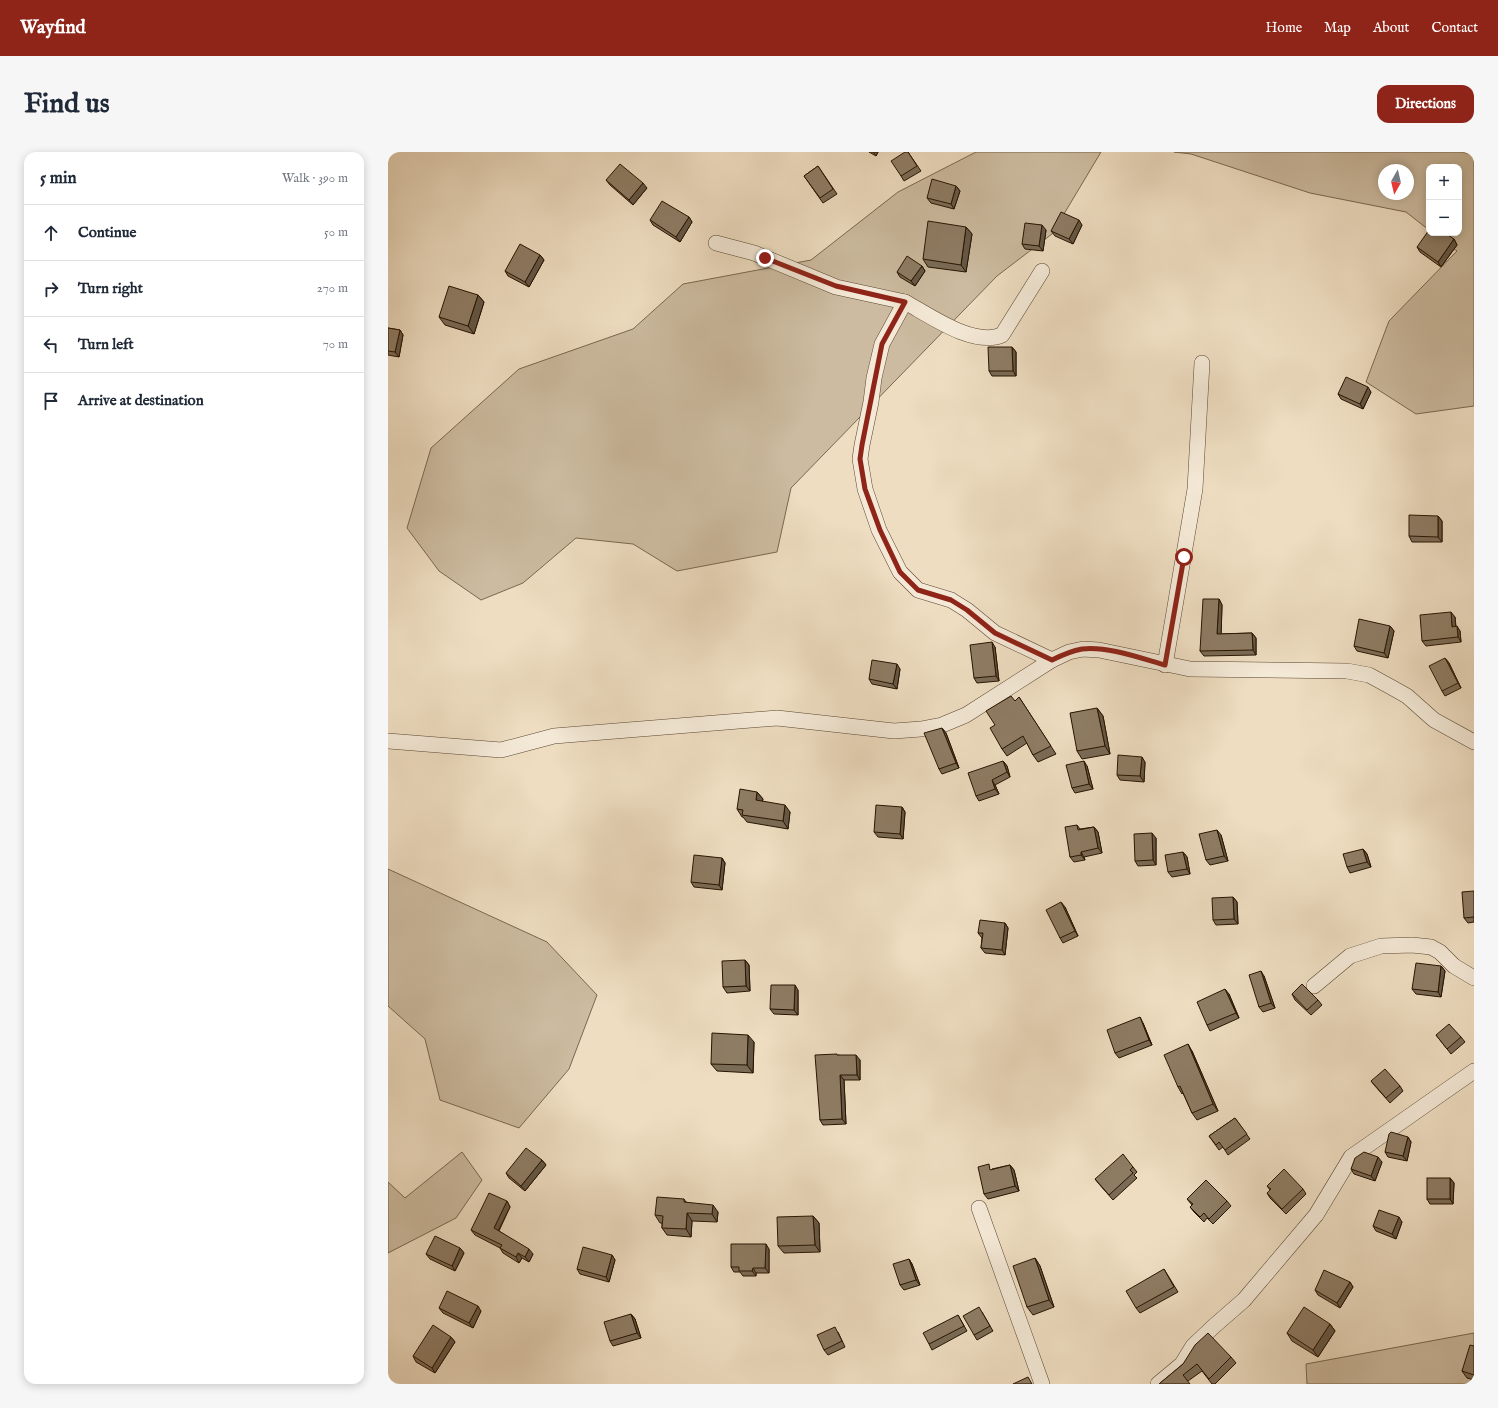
<!DOCTYPE html>
<meta charset="utf-8">
<style>
body{margin:0;font-family:"IM FELL English",serif;background:#f6f6f7;color:#1f2937}
.controls{position:absolute;right:12px;top:12px;display:grid;overflow:hidden;border-radius:8px;box-shadow:0 2px 10px #0003}
.controls button{width:36px;height:36px;display:grid;place-items:center;padding:0;border:0;border-bottom:1px solid #e0e1e3;background:#fff;color:#1f2937;font:20px sans-serif}
.compass{position:absolute;left:990px;top:12px;width:36px;height:36px;border-radius:50%;background:#fff;box-shadow:0 2px 10px #0003;rotate:188deg}
.stop{position:absolute;width:12px;height:12px;margin:-9px;border:3px solid #8f2418;border-radius:50%;background:#fff}
.stop.end{background:#8f2418;border-color:#fff;box-shadow:0 1px 4px #0008}
.list{margin:0;padding:0;list-style:none}
h2{display:flex;justify-content:space-between;align-items:center;height:52px;margin:0;padding:0 16px;font-size:17px}
h2 small{font-size:13px;font-weight:400;color:#747a83}
.list li{display:grid;grid-template-columns:26px 1fr auto;gap:12px;align-items:center;box-sizing:border-box;height:56px;padding:0 16px;border-top:1px solid #e0e1e3}
.list b{display:block;font-size:15px;white-space:nowrap}
.list em{font-size:13px;font-style:normal;color:#747a83}
.icon{flex:none;width:22px;height:22px;fill:none;stroke:currentColor;stroke-width:2;stroke-linecap:round;stroke-linejoin:round}
.map{position:relative;flex:none;width:1086px;height:1232px;overflow:hidden;border-radius:12px}
header{display:flex;align-items:center;gap:24px;box-sizing:border-box;height:56px;padding:0 20px;background:#8f2418;color:#fff}
header strong{font-size:19px}
nav{display:flex;gap:22px;margin-inline-start:auto;font-size:14px}
.intro{display:flex;align-items:center;justify-content:space-between;box-sizing:border-box;height:96px;padding:0 24px}
h1{margin:0;font-size:28px}
.button{padding:10px 18px;border-radius:12px;background:#8f2418;color:#fff;font-size:14px;font-weight:700}
main{display:flex;gap:24px;padding:0 24px}
aside{flex:1;background:#fff;border-radius:12px;box-shadow:0 2px 10px #0003}
.map>svg:first-child{display:block}
.green{fill:#ccbba0;stroke:#7a6750;fill-rule:evenodd}
.lines{fill:none;stroke-linecap:round;stroke-linejoin:round}
.minor-casing{stroke:#594630;stroke-width:16}
.minor{stroke:#f4e9d7;stroke-width:15}
.wall{fill:#7a6b56;stroke:#271300}
.shaded-wall{fill:#635746;stroke:#271300}
.building{fill:#8e7c64;stroke:#271300}
.route{stroke:#8f2418;stroke-width:5}
</style>
<header>
<strong>Wayfind</strong>
<nav><a>Home</a><a>Map</a><a>About</a><a>Contact</a></nav>
</header>
<div class="intro"><h1>Find us</h1><a class="button">Directions</a></div>
<main>
<aside>
<h2>5 min<small>Walk · 390 m</small></h2>
<ul class="list">
<li><svg class="icon" aria-label="ahead" viewBox="0 0 24 24"><path d="M12 20V5M6 11l6-6 6 6"/></svg><div><b>Continue</b></div><em>50 m</em></li>
<li><svg class="icon" aria-label="right" viewBox="0 0 24 24"><path d="M7 20v-9h11M14 6l5 5-5 5"/></svg><div><b>Turn right</b></div><em>270 m</em></li>
<li><svg class="icon" aria-label="left" viewBox="0 0 24 24"><path d="M17 20v-9H6M10 6l-5 5 5 5"/></svg><div><b>Turn left</b></div><em>70 m</em></li>
<li><svg class="icon" aria-label="arrive" viewBox="0 0 24 24"><path d="M6 21V4h12l-3 4 3 4H6"/></svg><div><b>Arrive at destination</b></div></li>
</ul>
</aside>
<div class="map">
<svg width="1086" height="1232" viewBox="0 0 1086 1232">
<rect width="100%" height="100%" fill="#eeddc1"/>
<filter id="stains"><feTurbulence type="fractalNoise" baseFrequency=".005" numOctaves="4"/><feColorMatrix values="0 0 0 0 .2 0 0 0 0 .09 0 0 0 0 .02 0 0 0 .5 -.17"/></filter>
<radialGradient id="worn" r=".72"><stop offset=".6" stop-color="#630" stop-opacity="0"/><stop offset="1" stop-color="#630" stop-opacity=".3"/></radialGradient>
<!-- green -->
<g class="green">
<path d="M588 0H713L664 82 609 124 403 336 389 400 289 419 245 392 188 386 135 431 93 448 51 419 19 376 43 296 131 217 245 177 295 132 423 108 510 40Z"/>
<path d="M786 0H1074L1086 3V254L1028 262 978 230 1001 169 1069 99 1045 81H1071V15H1041V78L1018 60 922 41 803 2ZM996 18H1020V42H996Z"/>
<path d="M0 717 159 790 209 843 181 917 131 976 52 948 37 887 0 854Z"/>
<path d="M74 1000 94 1028 68 1066 0 1101V1030L17 1046Z"/>
<path d="M1086 1181V1232H919L918 1212Z"/>
</g>
<g class="lines">
<!-- minor casing -->
<g class="minor-casing">
<g id="minor">
<path d="M328 91 366 101 448 135 517 150"/>
<path d="M654 119 614 183C585 195 541 163 517 150L494 192 486 226 483 250 474 293 472 307 477 337 491 378 512 420 530 438 563 448 579 458 607 481 664 508"/>
<path d="M777 513 807 337 814 211"/>
<path d="M0 589 113 598 166 584 389 566 506 579 533 577 554 573 578 563 664 508 681 500 695 497 711 498 802 517 959 519 981 523 1003 535 1019 544 1046 568 1086 590"/>
<path d="M926 834 962 804 993 794 1024 793 1043 795 1052 800 1066 814 1086 826"/>
<path d="M591 1056 654 1232"/>
<path d="M770 1232 794 1212 805 1194 825 1175 856 1148 928 1063 963 1005 1086 919"/>
</g>
</g>
<!-- minor -->
<use href="#minor" class="minor"/>
</g>
<!-- wall -->
<g class="wall">
<path d="M481 0H490L488 4Z"/>
<path d="M520 0 533 19 516 29 513 24Z"/>
<path d="M430 14 449 42 435 51 416 24Z"/>
<path d="M218 28 259 36 245 53 222 33Z"/>
<path d="M568 34 572 39 566 57 543 51 539 46Z"/>
<path d="M301 65 304 70 292 90 265 73 262 68Z"/>
<path d="M694 73 685 92 667 84 663 79Z"/>
<path d="M578 75 584 82 578 120 540 115 535 107Z"/>
<path d="M658 78 655 99 637 97 634 92Z"/>
<path d="M1066 87 1069 93 1053 115 1032 100 1029 95Z"/>
<path d="M152 103 156 108 141 135 120 124 117 119Z"/>
<path d="M534 114 537 119 527 134 512 125 509 120Z"/>
<path d="M90 143 96 150 86 182 57 173 51 165Z"/>
<path d="M0 176 12 178 15 183 11 205 0 203Z"/>
<path d="M624 195 628 200V224H604L601 219Z"/>
<path d="M983 240 975 257 953 247 950 242Z"/>
<path d="M1050 364 1054 369V390H1024L1021 384Z"/>
<path d="M831 447 834 453 833 482 864 481 868 486V503L816 504 812 499Z"/>
<path d="M1067 465 1068 474 1072 479 1073 490 1038 494 1034 489Z"/>
<path d="M1002 474 1006 479 1000 506 969 499 966 494Z"/>
<path d="M607 495 611 529 589 531 586 526Z"/>
<path d="M1057 506 1061 511 1073 536 1057 544 1054 539Z"/>
<path d="M512 517 509 537 484 532 481 527Z"/>
<path d="M631 545 668 602 650 610 645 603 639 591 619 604 614 597 607 573Z"/>
<path d="M709 556 715 564 722 602 694 607 689 599Z"/>
<path d="M554 576 558 581 571 616 554 622 551 617Z"/>
<path d="M615 609 619 614 622 625 607 633 611 642 591 649 588 644Z"/>
<path d="M757 610 756 630 732 628 729 623Z"/>
<path d="M699 614 705 637 687 641 684 636Z"/>
<path d="M369 640 375 647 374 649 402 660 400 677 359 670 355 665H354L349 657Z"/>
<path d="M514 655 517 660 515 687 490 685 486 680Z"/>
<path d="M689 673 692 677 706 675 710 680 714 701 696 705 697 708 686 710 682 705Z"/>
<path d="M833 683 840 709 822 713 818 708Z"/>
<path d="M768 686V713L750 714 747 709Z"/>
<path d="M975 697 979 702 983 715 962 721 959 715Z"/>
<path d="M795 700 799 705 802 722 784 725 780 720Z"/>
<path d="M334 706 337 711 334 738 306 735 303 730Z"/>
<path d="M1086 739V770L1080 771 1076 766Z"/>
<path d="M845 745 849 750 850 772 828 773 825 768Z"/>
<path d="M677 755 690 784 675 791 672 786Z"/>
<path d="M617 771 620 776 617 803 597 801 593 796 594 786 590 781Z"/>
<path d="M357 808 361 813 362 839 339 841 335 835Z"/>
<path d="M1053 814 1057 819 1053 845 1028 842 1024 837Z"/>
<path d="M876 824 887 856 875 860 871 855Z"/>
<path d="M410 838V863L386 862 382 857Z"/>
<path d="M841 842 851 866 822 879 819 873Z"/>
<path d="M904 842 930 848 934 853 923 863 907 848Z"/>
<path d="M755 871 764 893 731 906 727 901Z"/>
<path d="M1048 883 1073 885 1077 890 1063 902Z"/>
<path d="M366 890 365 921 329 919 323 912Z"/>
<path d="M804 899 830 959 809 968 804 961 795 941 794 942 790 935Z"/>
<path d="M450 903 472 908V928H456L458 972 435 973 432 968Z"/>
<path d="M983 929 1012 934 1015 939 1002 951 987 934Z"/>
<path d="M847 966 862 987 840 1003 835 995 831 998 821 984Z"/>
<path d="M1020 985 1023 990 1019 1009 1000 1005 997 1000Z"/>
<path d="M154 1008 158 1013 137 1039 121 1026 118 1021Z"/>
<path d="M994 1010 987 1029 966 1022 963 1017Z"/>
<path d="M622 1013 626 1018 631 1039 600 1047 596 1042 604 1017Z"/>
<path d="M745 1015 749 1020 746 1023 749 1026 725 1048 711 1032 707 1027Z"/>
<path d="M1062 1026 1066 1031 1065 1052H1042L1039 1047Z"/>
<path d="M879 1034 915 1037 918 1042 898 1062 882 1046 879 1041 882 1038Z"/>
<path d="M296 1047 298 1050 330 1060 329 1070 304 1069 303 1085 279 1083 274 1076V1071H272L267 1063Z"/>
<path d="M799 1047 839 1049 843 1054 825 1072 819 1066 816 1070 806 1060 802 1055 804 1053Z"/>
<path d="M119 1049 122 1055 111 1079 145 1102 141 1110 134 1106 131 1111 115 1101 112 1096 87 1083 83 1078Z"/>
<path d="M425 1064 431 1071 432 1100 396 1101 390 1094Z"/>
<path d="M1014 1070 1008 1087 988 1079 985 1074Z"/>
<path d="M72 1096 76 1101 67 1119 42 1107 38 1102Z"/>
<path d="M381 1097V1121H368V1124H355L352 1120H346L343 1115Z"/>
<path d="M224 1103 227 1108 221 1130 192 1122 189 1117Z"/>
<path d="M647 1106 652 1114 666 1155 645 1163 639 1155Z"/>
<path d="M521 1107 524 1112 532 1133 516 1138 512 1133Z"/>
<path d="M776 1117 790 1140 752 1161 748 1156Z"/>
<path d="M962 1130 965 1135 952 1156 930 1143 927 1138Z"/>
<path d="M51 1156 93 1159 85 1176 55 1161Z"/>
<path d="M594 1160 605 1179 589 1188 586 1183Z"/>
<path d="M243 1162 247 1167 253 1186 225 1194 222 1189Z"/>
<path d="M570 1163 579 1179 544 1198 541 1192Z"/>
<path d="M942 1172 947 1179 930 1205 904 1189 899 1181Z"/>
<path d="M450 1180 457 1195 440 1203 436 1198Z"/>
<path d="M63 1185 67 1190 47 1221 28 1210 25 1204Z"/>
<path d="M1086 1194V1228L1079 1226 1074 1219Z"/>
<path d="M843 1205 848 1211 827 1232H824L814 1219 800 1229 771 1232 795 1212Z"/>
</g>
<!-- shaded-wall -->
<g class="shaded-wall">
<path d="M485 0H490L488 4Z"/>
<path d="M255 31 259 36 245 53 241 48Z"/>
<path d="M568 34 572 39 566 57 563 52Z"/>
<path d="M301 65 304 70 292 90 288 85Z"/>
<path d="M691 68 694 73 685 92 681 87Z"/>
<path d="M654 73 658 78 655 99 651 94Z"/>
<path d="M578 75 584 82 578 120 573 113Z"/>
<path d="M1066 87 1069 93 1053 115 1050 110Z"/>
<path d="M152 103 156 108 141 135 137 130Z"/>
<path d="M534 114 537 119 527 134 523 129Z"/>
<path d="M90 143 96 150 86 182 80 174Z"/>
<path d="M12 178 15 183 11 205 7 200Z"/>
<path d="M624 195 628 200V224L625 219Z"/>
<path d="M980 235 983 240 975 257 972 252Z"/>
<path d="M1050 364 1054 369V390L1050 385Z"/>
<path d="M831 447 834 453 833 487 829 482Z"/>
<path d="M1063 460 1067 465 1068 480 1064 475Z"/>
<path d="M1002 474 1006 479 1000 506 996 501Z"/>
<path d="M1069 474 1072 479 1073 490 1070 485Z"/>
<path d="M864 481 868 486V503L865 498Z"/>
<path d="M604 490 607 495 611 529 608 524Z"/>
<path d="M1057 506 1061 511 1073 536 1070 531Z"/>
<path d="M509 512 512 517 509 537 505 532Z"/>
<path d="M709 556 715 564 722 602 717 594Z"/>
<path d="M554 576 558 581 571 616 568 611Z"/>
<path d="M754 605 757 610 756 630 752 624Z"/>
<path d="M615 609 619 614 622 625 619 620Z"/>
<path d="M696 609 699 614 705 637 701 632Z"/>
<path d="M604 628 607 633 611 642 607 637Z"/>
<path d="M369 640 375 647 373 656 368 648Z"/>
<path d="M397 653 402 660 400 677 395 669Z"/>
<path d="M514 655 517 660 515 687 512 682Z"/>
<path d="M706 675 710 680 714 701 710 696Z"/>
<path d="M829 678 833 683 840 709 836 704Z"/>
<path d="M764 681 768 686V713L765 708Z"/>
<path d="M975 697 979 702 983 715 979 710Z"/>
<path d="M693 700 696 705 697 708 693 703Z"/>
<path d="M795 700 799 705 802 722 799 717Z"/>
<path d="M334 706 337 711 334 738 331 733Z"/>
<path d="M845 745 849 750 850 772 846 767Z"/>
<path d="M673 750 677 755 690 784 687 779Z"/>
<path d="M617 771 620 776 617 803 614 798Z"/>
<path d="M357 808 361 813 362 839 358 834Z"/>
<path d="M1053 814 1057 819 1053 845 1050 840Z"/>
<path d="M873 819 876 824 887 856 883 851Z"/>
<path d="M407 833 410 838V863L406 858Z"/>
<path d="M837 837 841 842 851 866 848 861Z"/>
<path d="M752 865 755 871 764 893 761 888Z"/>
<path d="M360 883 366 890 365 921 359 913Z"/>
<path d="M800 892 804 899 830 959 825 952Z"/>
<path d="M468 903 472 908V928L469 923Z"/>
<path d="M452 923 456 928 458 972 454 967Z"/>
<path d="M1020 985 1023 990 1019 1009 1015 1004Z"/>
<path d="M990 1005 994 1010 987 1029 983 1024Z"/>
<path d="M154 1008 158 1013 137 1039 133 1034Z"/>
<path d="M622 1013 626 1018 631 1039 627 1034Z"/>
<path d="M1062 1026 1066 1031 1065 1052 1062 1047Z"/>
<path d="M119 1049 122 1055 109 1081 106 1076Z"/>
<path d="M325 1053 330 1060 329 1070 324 1062Z"/>
<path d="M299 1061 304 1069 303 1085 298 1077Z"/>
<path d="M425 1064 431 1071 432 1100 427 1093Z"/>
<path d="M1011 1065 1014 1070 1008 1087 1004 1082Z"/>
<path d="M378 1092 381 1097V1121L377 1116Z"/>
<path d="M72 1096 76 1101 67 1119 64 1114Z"/>
<path d="M141 1097 145 1102 141 1110 137 1105Z"/>
<path d="M130 1101 134 1106 131 1111 128 1105Z"/>
<path d="M224 1103 227 1108 221 1130 218 1125Z"/>
<path d="M647 1106 652 1114 666 1155 661 1148Z"/>
<path d="M521 1107 524 1112 532 1133 528 1128Z"/>
<path d="M365 1116 368 1121V1124L364 1119Z"/>
<path d="M962 1130 965 1135 952 1156 949 1151Z"/>
<path d="M90 1154 93 1159 85 1176 81 1171Z"/>
<path d="M243 1162 247 1167 253 1186 249 1181Z"/>
<path d="M942 1172 947 1179 930 1205 925 1198Z"/>
<path d="M63 1185 67 1190 47 1221 44 1216Z"/>
</g>
<!-- building -->
<g class="building">
<path d="M517 0H520L529 14 513 24 503 9Z"/>
<path d="M232 12 255 31 241 48 218 28Z"/>
<path d="M430 14 445 37 432 46 416 24Z"/>
<path d="M544 27 568 34 563 52 539 46Z"/>
<path d="M274 49 301 65 288 85 262 68Z"/>
<path d="M673 60 691 68 681 87 663 79Z"/>
<path d="M540 69 578 75 573 113 535 107Z"/>
<path d="M637 71 654 73 651 94 634 92Z"/>
<path d="M1041 78V81H1057L1066 87 1050 110 1029 95Z"/>
<path d="M132 92 152 103 137 130 117 119Z"/>
<path d="M519 104 534 114 523 129 509 120Z"/>
<path d="M61 134 90 143 80 174 51 165Z"/>
<path d="M0 176 12 178 7 200 0 199Z"/>
<path d="M600 195H624L625 219H601Z"/>
<path d="M958 225 980 235 972 252 950 242Z"/>
<path d="M1021 363 1050 364V385L1021 384Z"/>
<path d="M815 447H831L829 482 864 481 865 498 812 499Z"/>
<path d="M1063 460 1064 475 1069 474 1070 485 1034 489 1032 463Z"/>
<path d="M971 467 1002 474 996 501 966 494Z"/>
<path d="M604 490 608 524 586 526 582 493Z"/>
<path d="M1057 506 1070 531 1054 539 1041 514Z"/>
<path d="M484 508 509 512 505 532 481 527Z"/>
<path d="M623 544 627 549 631 545 663 594 645 603 635 584 614 597 602 576 607 573 598 559Z"/>
<path d="M709 556 717 594 689 599 682 561Z"/>
<path d="M554 576 568 611 551 617 536 581Z"/>
<path d="M730 603 754 605 752 624 729 623Z"/>
<path d="M615 609 619 620 604 628 607 637 588 644 580 621Z"/>
<path d="M696 609 701 632 684 636 678 613Z"/>
<path d="M352 637 369 640 368 648 397 653 395 669 354 663 355 658 349 657Z"/>
<path d="M488 653 514 655 512 682 486 680Z"/>
<path d="M689 673 690 678 706 675 710 696 693 700V703L682 705 677 675Z"/>
<path d="M829 678 836 704 818 708 811 682Z"/>
<path d="M764 681 765 708 747 709 746 682Z"/>
<path d="M975 697 979 710 959 715 955 702Z"/>
<path d="M795 700 799 717 780 720 777 703Z"/>
<path d="M306 703 334 706 331 733 303 730Z"/>
<path d="M1086 739V765L1076 766 1074 740Z"/>
<path d="M845 745 846 767 825 768 824 746Z"/>
<path d="M673 750 687 779 672 786 658 758Z"/>
<path d="M592 768 617 771 614 798 593 796 595 781H590Z"/>
<path d="M357 808 358 834 335 835 334 809Z"/>
<path d="M1028 811 1053 814 1050 840 1024 837Z"/>
<path d="M873 819 883 851 871 855 861 823Z"/>
<path d="M914 832 930 848 919 858 904 842Z"/>
<path d="M383 833H407L406 858 382 857Z"/>
<path d="M837 837 848 861 819 873 809 850Z"/>
<path d="M752 865 761 888 727 901 719 878Z"/>
<path d="M1061 872 1073 885 1059 897 1048 883Z"/>
<path d="M324 881 360 883 359 913 323 912Z"/>
<path d="M800 892 825 952 804 961 792 934 790 935 776 903Z"/>
<path d="M449 902V903H468L469 923H452L454 967 432 968 427 903Z"/>
<path d="M997 917 1012 934 998 946 983 929Z"/>
<path d="M847 966 859 982 837 998 831 990 828 993 821 984Z"/>
<path d="M1003 980 1020 985 1015 1004 997 1000 1001 982Z"/>
<path d="M138 996 154 1008 133 1034 118 1021Z"/>
<path d="M976 1000 990 1005 983 1024 963 1017 967 1006Z"/>
<path d="M735 1002 745 1015 742 1018 745 1021 721 1043 707 1027Z"/>
<path d="M601 1012 602 1018 622 1013 627 1034 596 1042 590 1015Z"/>
<path d="M896 1017 915 1037 894 1057 879 1041 883 1037 879 1034Z"/>
<rect x="1039" y="1026" width="23" height="21"/>
<path d="M818 1028 839 1049 821 1067 816 1061 812 1065 802 1055 805 1052 799 1047Z"/>
<path d="M101 1041 119 1049 106 1076 141 1097 137 1105 130 1101 128 1105 112 1096 114 1093 83 1078Z"/>
<path d="M269 1045 296 1047V1050L325 1053 324 1062 299 1061 298 1077 274 1076 275 1064 267 1063Z"/>
<path d="M991 1058 1011 1065 1004 1082 985 1074Z"/>
<path d="M425 1064 427 1093 390 1094 389 1065Z"/>
<path d="M47 1084 72 1096 64 1114 38 1102Z"/>
<path d="M343 1092H378L377 1116H365L364 1119H351V1115H343Z"/>
<path d="M195 1095 224 1103 218 1125 189 1117Z"/>
<path d="M647 1106 661 1148 639 1155 625 1114Z"/>
<path d="M521 1107 528 1128 512 1133 505 1112Z"/>
<path d="M776 1117 786 1135 748 1156 738 1139Z"/>
<path d="M936 1118 962 1130 949 1151 927 1138Z"/>
<path d="M59 1139 90 1154 81 1171 51 1156Z"/>
<path d="M591 1155 602 1174 586 1183 575 1164Z"/>
<path d="M916 1155 942 1172 925 1198 899 1181Z"/>
<path d="M243 1162 249 1181 222 1189 216 1170Z"/>
<path d="M570 1163 576 1174 541 1192 535 1181Z"/>
<path d="M45 1173 63 1185 44 1216 25 1204Z"/>
<path d="M447 1175 454 1189 436 1198 429 1183Z"/>
<path d="M820 1181 843 1205 821 1227 809 1212 795 1223 802 1232H771L795 1212 807 1193Z"/>
<path d="M1082 1193 1086 1194V1223L1074 1219Z"/>
<path d="M640 1225 644 1232H625Z"/>
</g>
<g class="lines">
<!-- route -->
<path class="route" d="M377 106 448 134 517 150 494 192 474 293 472 307 477 337 492 378 512 420 530 438 563 448 579 458 607 481 664 508C674 503 683 499 694 497 720 494 752 506 777 513L796 405"/>
</g>
<rect width="100%" height="100%" filter="url(#stains)"/>
<rect width="100%" height="100%" fill="url(#worn)"/>
</svg>
<div class="controls">
<button>+</button>
<button>−</button>
</div>
<svg class="compass" viewBox="-18 -18 36 36"><path d="M0-13l5 13h-10z" fill="#e53935"/><path d="M0 13l5-13h-10z" fill="#747a83"/></svg>
<div class="stop" style="left:796px;top:405px"></div>
<div class="stop end" style="left:377px;top:106px"></div>
</div>
</main>
